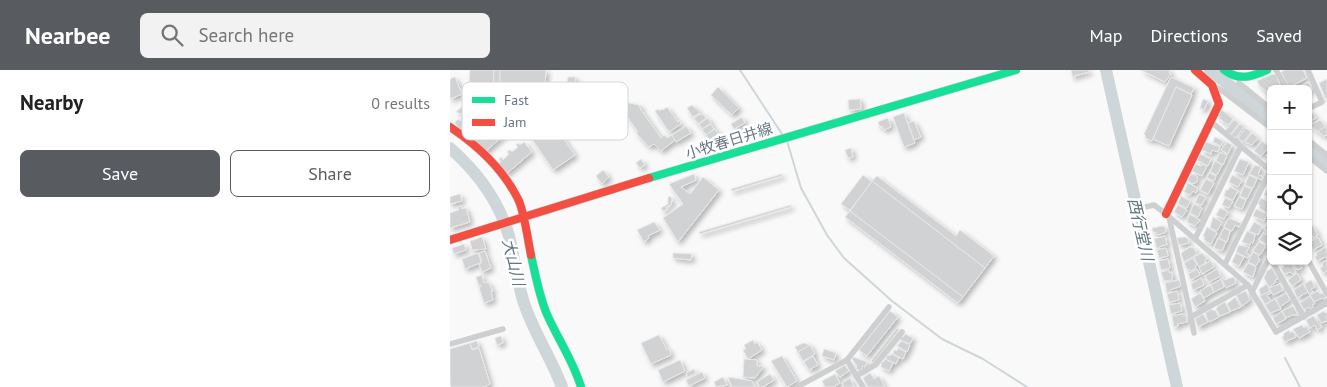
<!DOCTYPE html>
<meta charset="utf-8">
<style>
body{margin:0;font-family:"PT Sans","Noto Sans JP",sans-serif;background:#f2f2f2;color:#222}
.controls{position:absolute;right:15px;top:15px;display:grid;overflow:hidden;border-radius:8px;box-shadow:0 1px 4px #0004}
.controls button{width:45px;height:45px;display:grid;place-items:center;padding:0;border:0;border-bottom:1px solid #e0e0e0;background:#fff;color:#222;font:25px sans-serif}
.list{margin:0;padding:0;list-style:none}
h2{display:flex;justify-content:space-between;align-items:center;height:65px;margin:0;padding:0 20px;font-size:21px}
h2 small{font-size:16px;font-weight:400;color:#767676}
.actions{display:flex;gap:10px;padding:15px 20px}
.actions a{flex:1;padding:11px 0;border:1px solid #585c60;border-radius:8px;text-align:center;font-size:18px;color:#585c60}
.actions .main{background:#585c60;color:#fff}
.icon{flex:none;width:28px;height:28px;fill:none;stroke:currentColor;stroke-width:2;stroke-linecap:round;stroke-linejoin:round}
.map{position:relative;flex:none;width:877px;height:317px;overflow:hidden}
header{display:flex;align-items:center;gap:30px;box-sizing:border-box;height:70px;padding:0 25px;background:#585c60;color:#fff}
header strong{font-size:24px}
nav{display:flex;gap:28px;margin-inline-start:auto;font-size:18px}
.search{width:350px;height:45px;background:#f2f2f2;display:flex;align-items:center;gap:12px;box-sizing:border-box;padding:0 18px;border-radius:8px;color:#767676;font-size:19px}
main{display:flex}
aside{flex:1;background:#fff}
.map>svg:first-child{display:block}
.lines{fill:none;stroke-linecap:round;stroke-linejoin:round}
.stream{stroke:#ced6d9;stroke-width:2}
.river{stroke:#ced6d9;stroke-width:12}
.building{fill:#d0d2d3;stroke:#e8e8e8;filter:url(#shadow)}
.fast-casing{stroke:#d5d6d7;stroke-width:9}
.jam-casing{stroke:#d5d6d7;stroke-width:9}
.street{stroke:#cecfd0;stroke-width:5.5}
.fast{stroke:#16e098;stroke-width:8}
.jam{stroke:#f24e42;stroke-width:8}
.labels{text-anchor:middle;stroke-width:5;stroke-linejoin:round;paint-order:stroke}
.street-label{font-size:15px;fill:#657683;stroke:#fff}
.water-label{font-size:16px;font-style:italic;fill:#60757c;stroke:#fff}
.key{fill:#fff;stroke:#d1d6da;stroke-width:1}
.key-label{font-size:14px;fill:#657683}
</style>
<header>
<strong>Nearbee</strong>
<div class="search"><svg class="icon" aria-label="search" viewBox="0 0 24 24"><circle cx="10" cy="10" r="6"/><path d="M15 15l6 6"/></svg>Search here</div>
<nav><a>Map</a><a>Directions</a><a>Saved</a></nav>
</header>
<main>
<aside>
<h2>Nearby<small>0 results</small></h2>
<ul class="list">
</ul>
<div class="actions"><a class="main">Save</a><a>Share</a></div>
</aside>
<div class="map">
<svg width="877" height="317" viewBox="0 0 877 317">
<defs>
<filter id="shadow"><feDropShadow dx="3" dy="3" stdDeviation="2.5" flood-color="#0004"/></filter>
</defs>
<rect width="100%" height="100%" fill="#f9f9f9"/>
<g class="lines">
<!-- stream -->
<g class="stream">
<path d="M290 0 334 67"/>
<path d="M337 71 351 118 377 165 394 188 442 231 492 269 533 289 577 317"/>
<path d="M835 288 850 317"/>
</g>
<!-- river -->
<g class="river">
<path d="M656 0 727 317"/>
<path d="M760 0 821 48"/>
<path d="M0 78C26 101 49 131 59 166 64 187 67 209 73 230 82 260 101 287 112 317"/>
<path d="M858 78 877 93"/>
</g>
</g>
<!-- building -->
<g class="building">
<path d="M20 0H44L43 29H49L50 0H96L94 32 58 30 57 43 22 41 18 29Z"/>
<path d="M44 0H50L49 29H43Z"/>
<path d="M621 0H639V2L624 6 623 8Z"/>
<path d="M691 0H720L719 3 721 4 715 12Z"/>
<path d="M835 0H853L857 8 839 17 831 2Z"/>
<path d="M823 4 826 5 830 15 818 17 820 20 817 22 810 16 807 11Z"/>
<path d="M5 7 12 24 0 29V9Z"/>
<path d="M118 7H125L126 21 125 22V26L122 27 115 26Z"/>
<path d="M721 7 744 18 741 24 726 17 702 71 695 68 696 66 694 64Z"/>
<path d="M877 9V32L869 13Z"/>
<path d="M858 12 862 20 858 22V19H846Z"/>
<path d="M268 17 289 38 282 45 261 25Z"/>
<path d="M726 17 742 25 719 76 703 69Z"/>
<path d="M410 29 411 39 399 40 398 30Z"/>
<path d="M753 29 758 31 754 40 750 38Z"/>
<path d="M175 32 192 36 189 37 211 68 214 65 217 68 222 65 225 70 211 81 204 74 199 77 186 63 188 62 176 45Z"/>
<path d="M14 35 16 42 14 45 6 42Z"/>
<path d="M242 35 250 43 243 47 237 38Z"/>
<path d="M217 37 228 52 230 51 231 54 219 62 205 41 208 39 210 41 212 39 213 40Z"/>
<path d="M772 40 783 49 778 55 769 48 770 47 768 46Z"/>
<path d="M861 41 866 48 858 52V42Z"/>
<path d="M454 43 465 73 454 77 443 47Z"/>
<path d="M250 44 251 45 253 44 256 48 248 54 244 48Z"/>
<path d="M292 47 295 53 284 59 281 54Z"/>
<path d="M258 48 261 53 252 59 249 54Z"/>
<path d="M438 48 441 57 434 60 432 56 430 57 428 52Z"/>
<path d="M9 49 10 51 12 49 16 55 9 60 5 52Z"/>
<path d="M784 50 789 53 781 64 778 63 775 61Z"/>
<path d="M870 50 875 56 868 62 860 55Z"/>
<path d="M464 51 471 67 464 70 458 53Z"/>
<path d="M102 52 125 85 103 100 80 66Z"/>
<path d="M47 54 56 63 35 82 26 71V67L31 63 33 66Z"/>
<path d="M261 54 264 59 256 65 252 59Z"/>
<path d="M790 54 794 57 786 68 781 65Z"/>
<path d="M236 56 241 63 226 72 222 65Z"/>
<path d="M875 56 877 59V65L874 66 868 62Z"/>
<path d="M796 58 801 62 793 72 788 68Z"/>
<path d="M265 59 268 64 259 70 256 65Z"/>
<path d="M802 63 808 68 802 75 795 72Z"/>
<path d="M268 65 272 70 263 76 260 71Z"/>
<path d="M765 67 773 71 771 76 763 72Z"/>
<path d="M812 71 819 77 811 86 804 81Z"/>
<path d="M74 72 82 82 56 104 48 94 51 92 49 89 51 87 53 90 59 84 57 82 60 80 62 82 68 77 66 75 68 73 70 75Z"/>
<path d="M270 72 275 79 270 82 264 76Z"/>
<path d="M756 72 770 77 768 82 762 80 761 84 752 80Z"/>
<path d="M777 72 782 75 778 84 771 80 774 75H775Z"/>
<path d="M401 78 403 87 398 88 395 80Z"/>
<path d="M821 80V93L820 94 816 91 818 88 816 86Z"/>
<path d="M770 82 777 85 773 95 766 91Z"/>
<path d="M750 84 761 89 758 96 747 90Z"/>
<path d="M191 89 195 95 190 98 186 93Z"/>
<path d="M790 89 799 92 793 105 784 101Z"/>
<path d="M765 91 772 95 767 105 760 102Z"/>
<path d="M746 94 751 96 752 94 757 96 752 106 742 101Z"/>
<path d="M805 95 811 97 808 104 813 107 812 110 799 104Z"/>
<path d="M153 100 159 107 152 114 146 106Z"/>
<path d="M759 103 766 106 764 111 757 108Z"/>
<path d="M244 104 246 110 231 117 240 124 253 107 269 120 228 172 213 148 233 134 219 114Z"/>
<path d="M332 104V106L282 121 281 119Z"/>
<circle cx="743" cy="109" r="4.5"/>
<path d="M413 105 422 112 400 140 391 134Z"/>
<path d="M782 105 792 110 788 117 779 112Z"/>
<path d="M799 105 807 109 803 118 795 115Z"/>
<path d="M427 106 506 166 510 160 544 186 535 198 422 111Z"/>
<path d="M756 109 764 113 758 124 750 120Z"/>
<path d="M422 111 535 198 513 227 400 141Z"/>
<path d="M821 111V129L814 125Z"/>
<path d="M738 113 748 118 746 123 743 121 740 125 734 122Z"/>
<path d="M794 116 802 119 797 129 790 126Z"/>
<path d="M780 117 788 121 783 130 774 126 776 120H778Z"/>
<path d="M10 124 12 131 0 134V127Z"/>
<path d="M749 124 756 127 752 135 745 133Z"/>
<path d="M220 126 222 129 221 135 216 137 217 140 213 141 211 138 218 134V128Z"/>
<path d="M731 126 740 131 737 138 728 134Z"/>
<path d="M789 127 796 130 792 139 784 136Z"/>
<path d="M775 128 783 131 779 138 772 135Z"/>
<path d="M811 128 821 133 817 143 809 138 810 135 808 134Z"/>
<path d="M744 134 752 138 748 147 740 143Z"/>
<path d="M341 135V137L250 164 249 162Z"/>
<path d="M728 135 737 140 732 147 724 142Z"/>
<path d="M11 136 12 139 16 138 20 152 0 158V143L9 140 8 137Z"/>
<path d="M770 138 778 142 774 149 766 145Z"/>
<path d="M806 139 817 144 814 151 803 146Z"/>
<path d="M400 141 513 227 508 233 395 147Z"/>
<path d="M739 144 750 150 745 156 737 152Z"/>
<path d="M763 147 772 152 767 161 760 158Z"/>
<path d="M779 148 791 153 789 157 785 155 782 161 774 157Z"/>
<path d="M819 150 821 151V162L814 159Z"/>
<path d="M204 152 210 160 198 166 199 168 194 172 187 160Z"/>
<path d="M804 152 812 156 808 165 799 161Z"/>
<path d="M862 155 868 165 863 168 862 165 858 167V157Z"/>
<path d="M713 156 715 157 716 162 708 165 705 162H703L702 158Z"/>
<path d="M757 157 767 163 761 174 757 172 754 169 755 167 753 166Z"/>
<path d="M774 158 780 161 777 172 769 168Z"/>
<path d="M797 161 805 165 803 173 801 172 800 175 792 172Z"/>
<path d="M813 163 821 167 818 175 809 170Z"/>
<path d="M715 166 717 175 711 176 707 179 704 169Z"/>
<path d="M32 167 36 179 22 180 20 171Z"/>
<path d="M735 167 738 169 739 173 729 175 727 168Z"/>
<path d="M868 167 872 175 863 180 860 172Z"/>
<path d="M768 168 776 172 772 181 764 178Z"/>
<path d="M809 172 815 175V177L810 185 803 181Z"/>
<path d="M14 174 16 180 4 184 2 178Z"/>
<path d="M789 175 799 177 796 183 800 185 798 188 786 182Z"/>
<path d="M740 177 744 178 747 184 734 192 731 183Z"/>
<path d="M875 177 877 180V189L875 187 867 191 865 187 867 185 866 183Z"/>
<path d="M716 178 718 186 709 188 707 180Z"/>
<path d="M35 181 41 198 32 202 29 194 31 193 32 191 29 183Z"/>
<path d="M803 182 809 185 808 188 810 189 806 196 798 192Z"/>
<path d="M28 183 31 191 30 193 15 199 12 189Z"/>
<path d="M223 183 242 184 241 190 223 188Z"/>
<path d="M752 183 757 189 755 190 756 192 749 197 744 187Z"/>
<path d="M786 183 794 187 789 196 782 192Z"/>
<path d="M743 188 747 195 745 196 746 198 741 201 739 199 738 200 734 193Z"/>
<path d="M718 189 720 198 711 200 709 191Z"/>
<path d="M877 190V201L873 203 870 198 873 197 872 193Z"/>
<path d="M761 191 764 197 752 204 749 197Z"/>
<path d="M840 191 846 202 843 204 840 202 834 204 831 198 834 197 833 195Z"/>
<path d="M841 191H850L852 193 850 194 852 198 847 200Z"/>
<path d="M798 193 806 197 803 207 793 202Z"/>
<path d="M822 198 828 209 825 210 826 212 819 217 814 208 817 201Z"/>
<path d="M747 199 750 205 741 210 738 204Z"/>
<path d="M767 199 771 206 759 212 755 206Z"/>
<path d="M719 200V203L722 202V210L714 211 711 202Z"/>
<path d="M847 203 851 210 842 216 838 210Z"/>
<path d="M32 205 34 213 38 212 43 221H41L43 230 34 233 29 217 31 216V215L29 216 26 207Z"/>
<path d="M773 207 774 210 784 207 786 213 776 218 771 208Z"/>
<path d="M751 208 754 215 743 220 741 214Z"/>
<path d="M771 209 774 217 764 222 761 215Z"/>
<path d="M729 210 731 216 720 220 721 222 717 223 715 213Z"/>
<path d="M861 210 865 217 861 219 863 222 859 224 854 214Z"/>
<path d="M817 214 820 221 811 226 809 219Z"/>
<path d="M830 214 833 220 823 225 819 218Z"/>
<path d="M853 214 858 222 847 228 844 220Z"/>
<path d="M760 215 764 222 754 228 750 221Z"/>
<path d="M727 221 729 230 719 232 717 224Z"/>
<path d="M796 221 800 230 792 236 786 225Z"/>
<path d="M820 221 821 223 817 225 821 231 815 234 810 226Z"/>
<path d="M867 221 871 224 873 223 876 228 873 229 872 228 864 232 860 225Z"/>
<path d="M750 223 755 231 745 237 741 229Z"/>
<path d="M836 223 840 230 830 237 826 229Z"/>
<path d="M860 226 865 234 862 235 864 237 860 239 859 237 854 240 850 233Z"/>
<path d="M785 227 791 237 781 241 777 234Z"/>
<path d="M825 229 831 239 820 243 815 235Z"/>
<path d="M775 232 780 242 770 246 766 239 768 236Z"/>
<path d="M730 233 732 241 721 244 719 235Z"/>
<path d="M843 236 848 245H842L836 248 832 241Z"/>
<path d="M762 239 763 241 765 240 769 247 759 252 755 243Z"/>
<path d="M440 241 448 247 417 286 409 280Z"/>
<path d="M832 241 836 249 826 254 823 248Z"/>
<path d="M874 241 875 243 877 242V252L876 251 871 253 867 245Z"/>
<path d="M732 244 736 246 737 252 727 254 728 256 724 257 722 246Z"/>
<path d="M753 244 758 252 748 257 745 249Z"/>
<path d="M863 246 872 257 867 260 865 255 860 258 856 250Z"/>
<path d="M852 255 854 258 856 256 860 262 849 268 843 259Z"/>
<path d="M447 258 449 260 423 293 421 291Z"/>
<path d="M839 260 840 263 843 261 846 267 835 272 832 267 834 266 833 264Z"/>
<path d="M455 264 463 268 460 274 450 270 451 266 453 267Z"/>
<path d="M209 265 217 280 219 279 221 285 201 294 191 273Z"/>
<path d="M51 266 53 273 47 275 45 268Z"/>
<path d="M303 270 305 274 307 272 312 280 298 289 293 280 296 279 294 275Z"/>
<path d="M27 271 29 277 22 279 20 273Z"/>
<path d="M452 271 460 275 457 282 447 276Z"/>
<path d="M20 273 22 280 29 278 40 314 34 317H1L0 312V279Z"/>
<path d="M353 273 360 275 348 282 345 277Z"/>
<path d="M360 275 365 284 353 291 348 282Z"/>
<path d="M448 278 456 282 453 289 443 284 444 280 447 281Z"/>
<path d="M374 279 386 283 384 290 372 286Z"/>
<path d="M442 284 449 288 446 294 436 289 437 285 440 286Z"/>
<path d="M332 286 347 311 337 317 321 291Z"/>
<path d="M363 286 368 295 359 300 354 292Z"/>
<path d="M403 287 417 292 415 297 413 296 411 301 406 299 407 296 402 289Z"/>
<path d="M294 289 307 290V296H314L305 308 293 307Z"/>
<path d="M435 289 443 293 439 301 431 297 432 291 434 292Z"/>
<path d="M230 290 235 301 213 312 208 300Z"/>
<path d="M395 295 399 301 390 307 385 301Z"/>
<path d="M244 299 246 303 238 307 236 303Z"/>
<path d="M252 302 255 308 239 316 236 310Z"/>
<path d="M420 303 424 309 429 306 435 317H418L413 308Z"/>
<path d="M320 304 324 310 313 317H310L307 312Z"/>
<path d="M385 304 390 313 384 317H375L372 311Z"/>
<path d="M273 307 277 315 266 317 264 312Z"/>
<path d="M278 307 302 311 305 317H282Z"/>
<path d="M400 308 404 317H394L392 313Z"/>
</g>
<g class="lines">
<!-- fast casing -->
<g class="fast-casing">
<g id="fast">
<path d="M774 0C789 11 801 7 817 0"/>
<path d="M199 108 566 0"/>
<path d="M81 185C85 204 89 224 96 242 107 268 123 290 131 317"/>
</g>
</g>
<!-- jam casing -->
<g class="jam-casing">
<g id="jam">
<path d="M0 57C27 75 53 99 68 129 74 140 78 171 81 185"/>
<path d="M716 144 769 34 762 15 745 0"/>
<path d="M0 170 199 108"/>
</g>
</g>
<!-- street -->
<g class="street">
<path d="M826 0 837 19"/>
<path d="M858 0 872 32 862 37 858 34"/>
<path d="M789 13 821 39"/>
<path d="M762 15 774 22 821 58"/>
<path d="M760 51 821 101"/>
<path d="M858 70 877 85"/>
<path d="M858 86 877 101"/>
<path d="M695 137 704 135 716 144 798 215 826 262 877 233"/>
<path d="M719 147 741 247 798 215"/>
<path d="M745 169 790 78"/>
<path d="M858 190 877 224"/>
<path d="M822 191 854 247"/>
<path d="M775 194 820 101"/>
<path d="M802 222 821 185"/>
<path d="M741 247 744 263"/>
<path d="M0 274 53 259"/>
<path d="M397 290 439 237"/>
<path d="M406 306 425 295 452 262"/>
<path d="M347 317 397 290 413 317"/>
</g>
<!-- fast -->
<use href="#fast" class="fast"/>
<!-- jam -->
<use href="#jam" class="jam"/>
</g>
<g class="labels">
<!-- street labels -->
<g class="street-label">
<text transform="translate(279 71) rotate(-17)" y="5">小牧春日井線</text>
</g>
<!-- water labels -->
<g class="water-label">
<text transform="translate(691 159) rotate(77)" y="6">西行堂川</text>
<text transform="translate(64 192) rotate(76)" y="6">大山川</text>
</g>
</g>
<!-- legend -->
<rect x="12" y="12" width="166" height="58" rx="8" class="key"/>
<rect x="22" y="27" width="23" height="6" fill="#16e098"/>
<rect x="22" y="49" width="23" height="7" fill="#f24e42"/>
<g class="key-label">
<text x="54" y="35">Fast</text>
<text x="54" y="57">Jam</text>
</g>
</svg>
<div class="controls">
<button>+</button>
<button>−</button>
<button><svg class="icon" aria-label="locate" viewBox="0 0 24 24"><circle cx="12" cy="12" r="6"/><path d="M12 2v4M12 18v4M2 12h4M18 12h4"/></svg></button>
<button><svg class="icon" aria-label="layers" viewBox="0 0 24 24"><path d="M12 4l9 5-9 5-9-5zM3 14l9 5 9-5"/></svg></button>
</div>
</div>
</main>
